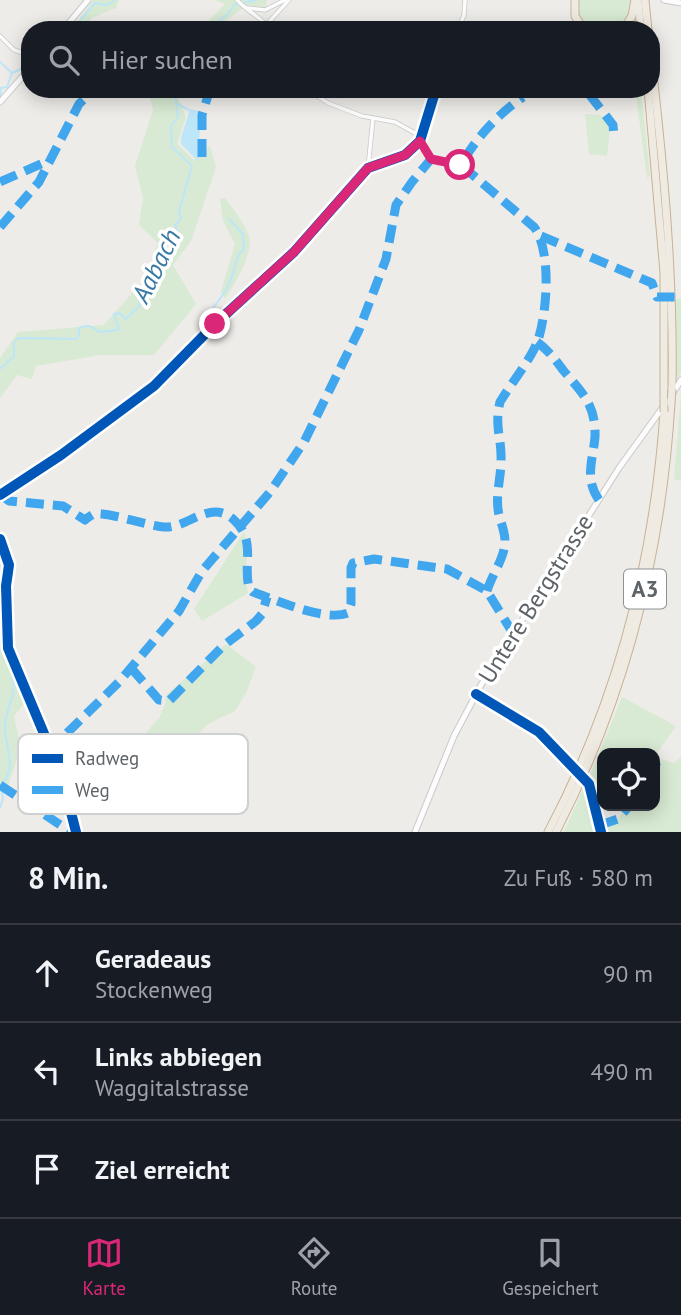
<!DOCTYPE html>
<html lang="de">
<meta charset="utf-8">
<style>
body{margin:0;font-family:"PT Sans",sans-serif;background:#20242c;color:#f1f3f6}
.controls{position:absolute;right:21px;bottom:21px;display:grid;overflow:hidden;border-radius:14px;box-shadow:0 4px 18px #0003}
.controls button{width:63px;height:63px;display:grid;place-items:center;padding:0;border:0;border-bottom:2px solid #363941;background:#171b24;color:#f1f3f6;font:35px sans-serif}
.stop{position:absolute;width:21px;height:21px;margin:-16px;border:5px solid #db2777;border-radius:50%;background:#fff}
.stop.end{background:#db2777;border-color:#fff;box-shadow:0 2px 7px #0008}
.list{margin:0;padding:0;list-style:none}
h2{display:flex;justify-content:space-between;align-items:center;height:91px;margin:0;padding:0 28px;font-size:30px}
h2 small{font-size:23px;font-weight:400;color:#9ea1a6}
.list li{display:grid;grid-template-columns:46px 1fr auto;gap:21px;align-items:center;box-sizing:border-box;height:98px;padding:0 28px;border-top:2px solid #363941}
.list b{display:block;font-size:26px;white-space:nowrap}
.list p{margin:0;font-size:23px;white-space:nowrap;color:#9ea1a6}
.list em{font-size:23px;font-style:normal;color:#9ea1a6}
.icon{flex:none;width:38px;height:38px;fill:none;stroke:currentColor;stroke-width:2;stroke-linecap:round;stroke-linejoin:round}
.map{position:relative;flex:none;width:681px;height:832px;overflow:hidden}
.search{position:absolute;background:#171b24;box-shadow:0 4px 18px #0003;left:21px;right:21px;top:21px;height:77px;display:flex;align-items:center;gap:18px;box-sizing:border-box;padding:0 24px;border-radius:28px;color:#9ea1a6;font-size:26px}
.sheet{height:385px;background:#171b24}
nav{display:flex;justify-content:space-around;align-items:center;box-sizing:border-box;height:98px;border-top:2px solid #363941;background:#171b24;font-size:19px;color:#9ea1a6}
nav a{display:grid;justify-items:center;gap:4px}
nav .on{color:#db2777}
.map>svg:first-child{display:block}
.green{fill:#d8ead3}
.water{fill:#bde6f8}
.lines{fill:none;stroke-linecap:round;stroke-linejoin:round}
.stream{stroke:#bde6f8;stroke-width:2}
.street-casing{stroke:#c9c9c9;stroke-width:5}
.secondary-casing{stroke:#c9c9c9;stroke-width:7}
.highway-casing{stroke:#c7b294;stroke-width:9}
.street{stroke:#fcfcfc;stroke-width:3.5}
.secondary{stroke:#fcfcfc;stroke-width:5}
.highway{stroke:#f0ebe2;stroke-width:7}
.highway-bridge-casing{stroke:#c7b294;stroke-width:9;stroke-linecap:butt}
.highway-bridge{stroke:#f0ebe2;stroke-width:7}
.quiet{stroke:#40a6ee;stroke-width:9;stroke-dasharray:18 9;stroke-linecap:butt}
.cycleway-casing{stroke:#fff;stroke-width:15}
.cycleway{stroke:#0057b8;stroke-width:10}
.route{stroke:#db2777;stroke-width:9}
.labels{text-anchor:middle;stroke-width:7;stroke-linejoin:round;paint-order:stroke}
.shield{fill:#fff;stroke:#8e9295;stroke-width:2}
.shield-label{font-size:23px;font-weight:bold;fill:#5d6367}
.street-label{font-size:24px;fill:#5d6367;stroke:#fff}
.water-label{font-size:26px;font-style:italic;fill:#397aa4;stroke:#fff}
.key{fill:#fff;stroke:#ced0d1;stroke-width:2}
.key-label{font-size:19px;fill:#5d6367}
</style>
<div class="map">
<svg width="681" height="832" viewBox="0 0 681 832">
<rect width="100%" height="100%" fill="#eeece8"/>
<!-- green -->
<g class="green">
<path d="M93 0H119L116 8 91 18 84 30H71Z"/>
<path d="M214 0H267L265 10 244 7 214 30H200L225 4Z"/>
<path d="M578 0H631C632 33 615 30 589 30L579 18Z"/>
<path d="M148 89H174L186 117 177 144 194 160 210 146 216 167 191 241 173 265 196 304 154 355H100L36 366 32 379 17 375 0 398V358L18 332 104 325 157 265 153 254 158 243 139 225 143 197 135 166 153 110Z"/>
<path d="M635 89H641L650 176 647 178Z"/>
<path d="M585 114 601 115 610 130 607 156 589 154Z"/>
<path d="M225 198C233 209 245 223 249 237 254 253 234 285 225 299L221 291 235 244 223 221 220 199Z"/>
<path d="M676 299H681V372L677 379Z"/>
<path d="M681 393V481L674 479Z"/>
<path d="M244 532 249 547 244 574 248 593 202 621 194 609Z"/>
<path d="M226 644 256 667 246 693 235 711 208 724 134 805 109 800 99 786 159 718 165 705 166 695Z"/>
<path d="M0 645 4 647 28 699 14 716 21 748 5 794 0 791Z"/>
<path d="M622 697 676 726 655 756V753H602V791L599 797 593 782 588 780Z"/>
<path d="M681 757V832H601L600 825 618 819 629 806H655V766L661 759 674 763Z"/>
<path d="M584 787 588 792 598 832H564Z"/>
</g>
<!-- water -->
<path class="water" d="M190 109 201 112 198 161 181 144V138Z"/>
<g class="lines">
<!-- stream -->
<g class="stream">
<path d="M81 19 95 3 107 5 115 0"/>
<path d="M53 30 59 25"/>
<path d="M206 30 227 15 234 5 256 0"/>
<path d="M0 62 12 73"/>
<path d="M0 97 1 88 7 87 12 73 21 69 28 56"/>
<path d="M178 104 189 110"/>
<path d="M213 308C221 298 227 290 231 279 236 267 234 258 244 249L243 234 229 219"/>
<path d="M0 369 14 356V343L18 338 76 339 79 335V328C88 324 92 326 99 332L117 330 119 329 114 314 119 313 126 319 139 306 141 295 154 272 161 266 165 260 160 250C166 242 175 238 178 232L175 225 181 219 179 211 192 166 172 147 171 126 178 117 174 89"/>
<path d="M0 640 3 642C5 655 11 667 13 680 16 695 7 708 5 723 3 742 18 766 3 782"/>
<path d="M0 808 3 798 1 788"/>
</g>
<!-- street casing -->
<g class="street-casing">
<g id="street">
<path d="M237 0C248 12 261 17 271 30"/>
<path d="M247 8 265 10 285 0"/>
<path d="M267 24 289 0"/>
<path d="M458 30 464 15 465 0"/>
<path d="M0 36 14 50 30 55"/>
<path d="M94 89V90"/>
<path d="M307 89 328 103 362 116 395 122 422 137"/>
<path d="M420 141 431 159 461 165"/>
<path d="M368 168 373 118"/>
<path d="M0 495 61 455 154 386 215 324 294 252 368 168 405 155 420 141 436 89"/>
<path d="M0 539 9 565 6 586 8 648 50 748 56 770 66 793 76 832"/>
<path d="M476 694 539 732 574 768"/>
<path d="M589 784 601 832"/>
</g>
</g>
<!-- secondary casing -->
<g class="secondary-casing">
<g id="secondary">
<path d="M664 0 681 3"/>
<path d="M63 30 88 0"/>
<path d="M0 102 30 68"/>
<path d="M673 393 681 380"/>
<path d="M415 832 454 736 481 685 619 468 663 407"/>
</g>
</g>
<!-- highway casing -->
<g class="highway-casing">
<g id="highway">
<path d="M575 0V16L584 30"/>
<path d="M645 0 648 30"/>
<path d="M638 1 641 30"/>
<path d="M623 30 632 16 635 0"/>
<path d="M651 57C664 168 674 278 672 389"/>
<path d="M648 89 664 273V400"/>
<path d="M548 832C617 702 654 559 664 412"/>
<path d="M556 832C625 699 662 552 671 403"/>
</g>
</g>
<!-- street -->
<use href="#street" class="street"/>
<!-- secondary -->
<use href="#secondary" class="secondary"/>
<!-- highway -->
<use href="#highway" class="highway"/>
<!-- highway-bridge casing -->
<g class="highway-bridge-casing">
<g id="highway-bridge">
<path d="M671 403 672 389"/>
<path d="M664 412V400"/>
</g>
</g>
<!-- highway-bridge -->
<use href="#highway-bridge" class="highway-bridge"/>
<!-- quiet -->
<g class="quiet">
<path d="M589 94 613 125 614 137"/>
<path d="M202 157V115L210 89"/>
<path d="M0 182 50 160"/>
<path d="M0 227 39 182 79 104 94 90"/>
<path d="M541 236 652 283 657 297H681"/>
<path d="M537 342C548 350 555 359 563 370 582 393 596 404 595 437 593 460 584 479 599 500"/>
<path d="M1 495 9 501 63 506 85 520C86 519 93 514 94 514 104 511 149 526 164 527 188 529 211 497 235 521 256 541 243 564 249 588L253 592C276 600 325 622 348 613L351 604V568L353 563 374 559 447 569 487 591 514 635"/>
<path d="M487 591C492 574 505 558 505 541 505 530 499 519 498 509 496 492 501 477 501 461 502 438 494 427 500 402 510 385 532 358 538 340 547 313 552 251 534 227L461 165C475 139 498 114 523 97"/>
<path d="M131 668 159 700 169 701 223 646 256 621 262 614 267 597"/>
<path d="M53 755 54 748 65 735 119 682 179 611 202 571 270 492 304 442 359 330 386 259 396 205 412 182 431 159"/>
<path d="M655 766 657 762"/>
<path d="M0 785 71 832"/>
<path d="M600 825 618 819 629 806"/>
</g>
<!-- cycleway casing -->
<g class="cycleway-casing">
<g id="cycleway">
<path d="M0 495 61 455 154 386 215 324 294 252 368 168 405 155 420 141 436 89"/>
<path d="M0 539 9 565 6 586 8 648 50 748 56 770 66 793 76 832"/>
<path d="M476 694 539 732 589 784 601 832"/>
</g>
</g>
<!-- cycleway -->
<use href="#cycleway" class="cycleway"/>
</g>
<g class="lines">
<!-- route -->
<path class="route" d="M215 324 294 252 368 168 405 155 420 141 431 159 460 165"/>
</g>
<g class="labels">
<!-- shield labels -->
<rect class="shield" x="624" y="569.5" width="42" height="39" rx="5"/>
<g class="shield-label">
<text x="645" y="597">A3</text>
</g>
<!-- street labels -->
<g class="street-label">
<text transform="translate(536 599) rotate(-58)" y="8">Untere Bergstrasse</text>
</g>
<!-- water labels -->
<g class="water-label">
<text transform="translate(156 266) rotate(-64)" y="9">Aabach</text>
</g>
</g>
<!-- legend -->
<rect x="18" y="734" width="230" height="80" rx="10" class="key"/>
<rect x="32" y="754" width="31" height="9" fill="#0057b8"/>
<rect x="32" y="786" width="31" height="8" fill="#40a6ee"/>
<g class="key-label">
<text x="75" y="765">Radweg</text>
<text x="75" y="797">Weg</text>
</g>
</svg>
<div class="controls">
<button><svg class="icon" aria-label="locate" viewBox="0 0 24 24"><circle cx="12" cy="12" r="6"/><path d="M12 2v4M12 18v4M2 12h4M18 12h4"/></svg></button>
</div>
<div class="stop" style="left:460px;top:165px"></div>
<div class="stop end" style="left:215px;top:324px"></div>
<div class="search"><svg class="icon" aria-label="search" viewBox="0 0 24 24"><circle cx="10" cy="10" r="6"/><path d="M15 15l6 6"/></svg>Hier suchen</div>
</div>
<section class="sheet">
<h2>8 Min.<small>Zu Fuß · 580 m</small></h2>
<ul class="list">
<li><svg class="icon" aria-label="ahead" viewBox="0 0 24 24"><path d="M12 20V5M6 11l6-6 6 6"/></svg><div><b>Geradeaus</b><p>Stockenweg</p></div><em>90 m</em></li>
<li><svg class="icon" aria-label="left" viewBox="0 0 24 24"><path d="M17 20v-9H6M10 6l-5 5 5 5"/></svg><div><b>Links abbiegen</b><p>Waggitalstrasse</p></div><em>490 m</em></li>
<li><svg class="icon" aria-label="arrive" viewBox="0 0 24 24"><path d="M6 21V4h12l-3 4 3 4H6"/></svg><div><b>Ziel erreicht</b></div></li>
</ul>
</section>
<nav>
<a class="on"><svg class="icon" aria-label="map" viewBox="0 0 24 24"><path d="M3 6l6-2 6 2 6-2v14l-6 2-6-2-6 2zM9 4v14M15 6v14"/></svg>Karte</a>
<a><svg class="icon" aria-label="directions" viewBox="0 0 24 24"><path d="M12 3l9 9-9 9-9-9zM9 14v-3h6M13 9l2 2-2 2"/></svg>Route</a>
<a><svg class="icon" aria-label="saved" viewBox="0 0 24 24"><path d="M7 4h10v16l-5-4-5 4z"/></svg>Gespeichert</a>
</nav>
